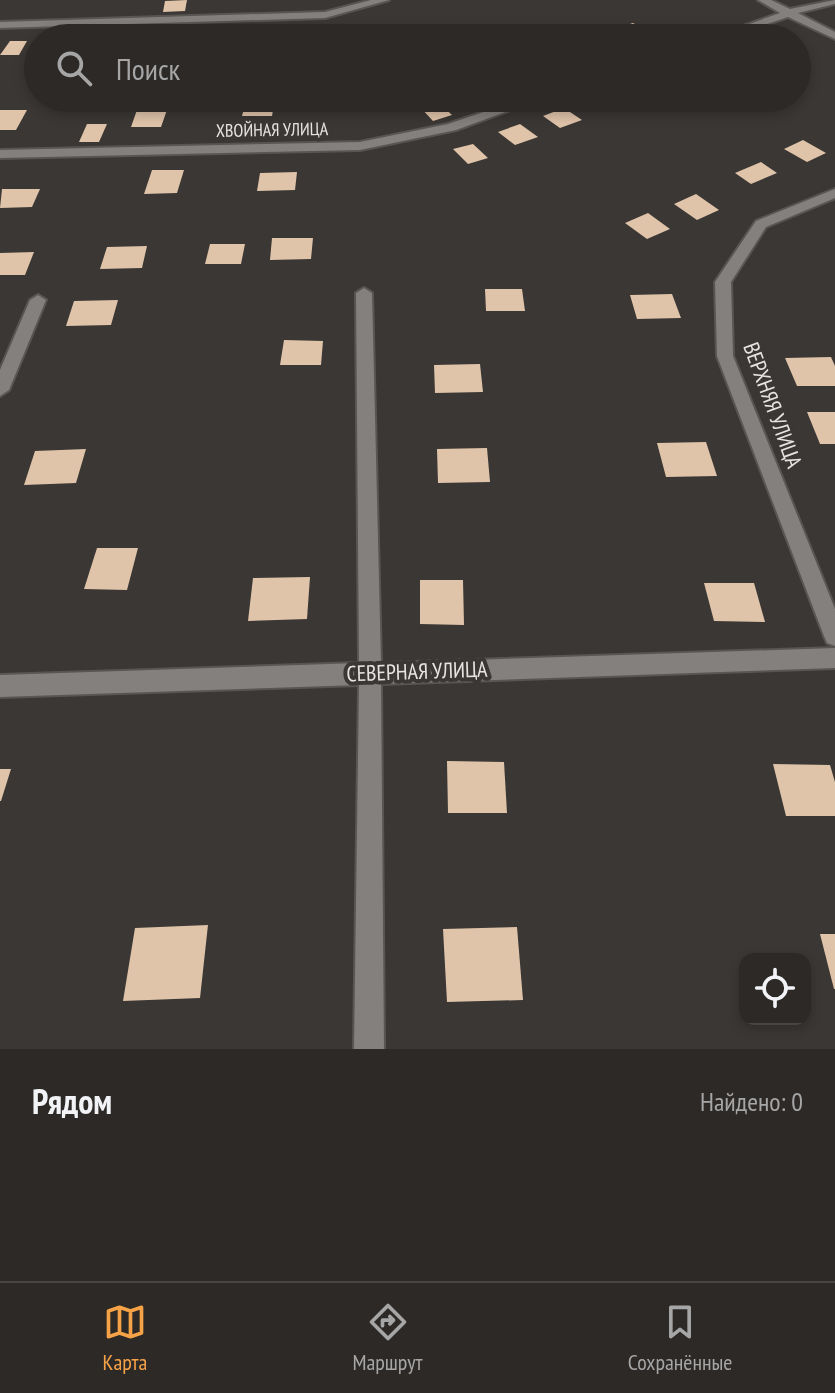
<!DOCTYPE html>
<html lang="ru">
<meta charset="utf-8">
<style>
body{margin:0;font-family:"PT Sans Narrow",sans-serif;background:#34312f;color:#f1f3f6}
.controls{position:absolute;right:24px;bottom:24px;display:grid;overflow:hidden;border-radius:16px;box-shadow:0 4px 12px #0003}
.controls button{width:72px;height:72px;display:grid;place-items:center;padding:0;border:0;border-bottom:2px solid #484544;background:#2c2927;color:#f1f3f6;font:40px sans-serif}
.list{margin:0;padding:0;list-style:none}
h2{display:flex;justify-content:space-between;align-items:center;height:104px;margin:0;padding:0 32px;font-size:34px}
h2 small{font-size:26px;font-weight:400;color:#a6a6a7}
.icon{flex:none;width:44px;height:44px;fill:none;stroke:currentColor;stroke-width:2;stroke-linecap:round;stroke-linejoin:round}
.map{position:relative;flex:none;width:835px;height:1049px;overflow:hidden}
.search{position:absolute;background:#2c2927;box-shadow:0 4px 12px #0003;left:24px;right:24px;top:24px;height:88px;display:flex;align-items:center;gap:20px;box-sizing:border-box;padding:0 28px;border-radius:44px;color:#a6a6a7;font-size:30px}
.sheet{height:232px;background:#2c2927}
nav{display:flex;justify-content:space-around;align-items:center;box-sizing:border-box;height:112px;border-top:2px solid #484544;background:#2c2927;font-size:22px;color:#a6a6a7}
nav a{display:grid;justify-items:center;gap:4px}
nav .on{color:#f6a247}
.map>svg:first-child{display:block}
.building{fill:#e0c4aa}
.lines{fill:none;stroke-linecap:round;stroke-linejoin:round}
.minor-casing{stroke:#585553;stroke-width:4}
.minor{fill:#83807d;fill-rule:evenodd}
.labels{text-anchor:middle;stroke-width:8;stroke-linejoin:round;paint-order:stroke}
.far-street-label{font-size:18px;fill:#e6e4e2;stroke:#3a3734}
.street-label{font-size:22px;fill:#e6e4e2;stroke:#3a3734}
</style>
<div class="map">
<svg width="835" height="1049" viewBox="0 0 835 1049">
<rect width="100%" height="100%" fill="#3a3734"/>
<!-- building -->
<g class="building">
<path d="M187 0 185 11 163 12 165 1Z"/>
<path d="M633 23 650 32 632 38 615 29Z"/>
<path d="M10 41H27L19 55H0Z"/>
<path d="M247 98H275L272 116H242Z"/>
<path d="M610 98H647L624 107Z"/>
<path d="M438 102 452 115 433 121 420 107Z"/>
<path d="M138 107H168L161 127H131Z"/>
<path d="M564 108 582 120 560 128 543 116Z"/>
<path d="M0 110H27L16 130H0Z"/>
<path d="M87 124H107L99 142H79Z"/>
<path d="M520 124 538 137 515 145 498 132Z"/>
<path d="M803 140 826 153 807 162 784 149Z"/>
<path d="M473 144 488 158 468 164 453 149Z"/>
<path d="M761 162 777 173 751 184 735 173Z"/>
<path d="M152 170H184L177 193 144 194Z"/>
<path d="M297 172 295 190 257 191 260 173Z"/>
<path d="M2 189H40L32 207 0 208Z"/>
<path d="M696 194 719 210 697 220 674 204Z"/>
<path d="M648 213 670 229 647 239 625 223Z"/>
<path d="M272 238H313L311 259 270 260Z"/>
<path d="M210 244H245L241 264H205Z"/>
<path d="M147 246 142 268 100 269 107 247Z"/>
<path d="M34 252 25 275H0V253Z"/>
<path d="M485 289H522L525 311H486Z"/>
<path d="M672 294 681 318 637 319 630 295Z"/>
<path d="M118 300 111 325 66 326 74 301Z"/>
<path d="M284 340 323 341 321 365H280Z"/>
<path d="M831 357 835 366V386H797L785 358Z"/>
<path d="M480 364 483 392 435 393 434 365Z"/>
<path d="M807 412H835V444H820Z"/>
<path d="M706 442 717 476 666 477 657 443Z"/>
<path d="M487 448 490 482 438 483 437 449Z"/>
<path d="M86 449 76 483 24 485 35 451Z"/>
<path d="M97 548H138L127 590 84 589Z"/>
<path d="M310 577 307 619 248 621 253 578Z"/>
<path d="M420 580H463L464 625 420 624Z"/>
<path d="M704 583H754L765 622 714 621Z"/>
<path d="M447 761 504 762 507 813H448Z"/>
<path d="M773 764 830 765 835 782V816H786Z"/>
<path d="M0 769H11L1 801H0Z"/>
<path d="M208 925 200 998 123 1001 135 928Z"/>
<path d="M517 927 523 1000 447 1002 443 929Z"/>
<path d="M820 934H835V989H834Z"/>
</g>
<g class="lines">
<!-- minor casing -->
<g class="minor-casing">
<g id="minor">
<path d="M371 0H389L325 18 0 28V22L325 12Z"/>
<path d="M758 0H771L790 9 835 0V4L798 13 835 32V39L788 17 726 38H709L780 13Z"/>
<path d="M525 98H543L456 130 360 150 0 158V150L360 142 448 124Z"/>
<path d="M835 189V198L766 227 731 282 733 356 835 609V646L827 643 824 636 717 356 715 282 756 221Z"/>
<path d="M364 288 372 293 381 663 835 648V668L381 684 384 1049H354L359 685 0 697V675L359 663 356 293Z"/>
<path d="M38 295 46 300 9 390 0 396V370L30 300Z"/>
</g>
</g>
<!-- minor -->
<use href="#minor" class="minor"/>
</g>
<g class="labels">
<!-- far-street labels -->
<g class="far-street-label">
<text transform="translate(272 130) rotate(-1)" y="6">ХВОЙНАЯ УЛИЦА</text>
</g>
<!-- street labels -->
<g class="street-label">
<text transform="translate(773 405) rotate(70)" y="8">ВЕРХНЯЯ УЛИЦА</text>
<text transform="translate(417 671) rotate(-2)" y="8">СЕВЕРНАЯ УЛИЦА</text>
</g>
</g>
</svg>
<div class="controls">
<button><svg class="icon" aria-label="locate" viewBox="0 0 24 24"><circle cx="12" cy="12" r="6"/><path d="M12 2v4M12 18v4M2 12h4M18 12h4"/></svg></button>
</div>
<div class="search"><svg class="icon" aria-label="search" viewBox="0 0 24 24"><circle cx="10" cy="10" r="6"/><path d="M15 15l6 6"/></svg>Поиск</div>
</div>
<section class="sheet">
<h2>Рядом<small>Найдено: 0</small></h2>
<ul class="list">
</ul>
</section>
<nav>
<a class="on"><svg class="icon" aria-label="map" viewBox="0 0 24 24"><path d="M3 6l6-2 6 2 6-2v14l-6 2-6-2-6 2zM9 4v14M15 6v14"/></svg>Карта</a>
<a><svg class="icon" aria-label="directions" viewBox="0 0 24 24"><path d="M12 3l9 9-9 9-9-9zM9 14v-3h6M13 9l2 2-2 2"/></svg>Маршрут</a>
<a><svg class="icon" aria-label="saved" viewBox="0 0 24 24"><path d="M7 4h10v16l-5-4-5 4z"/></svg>Сохранённые</a>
</nav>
